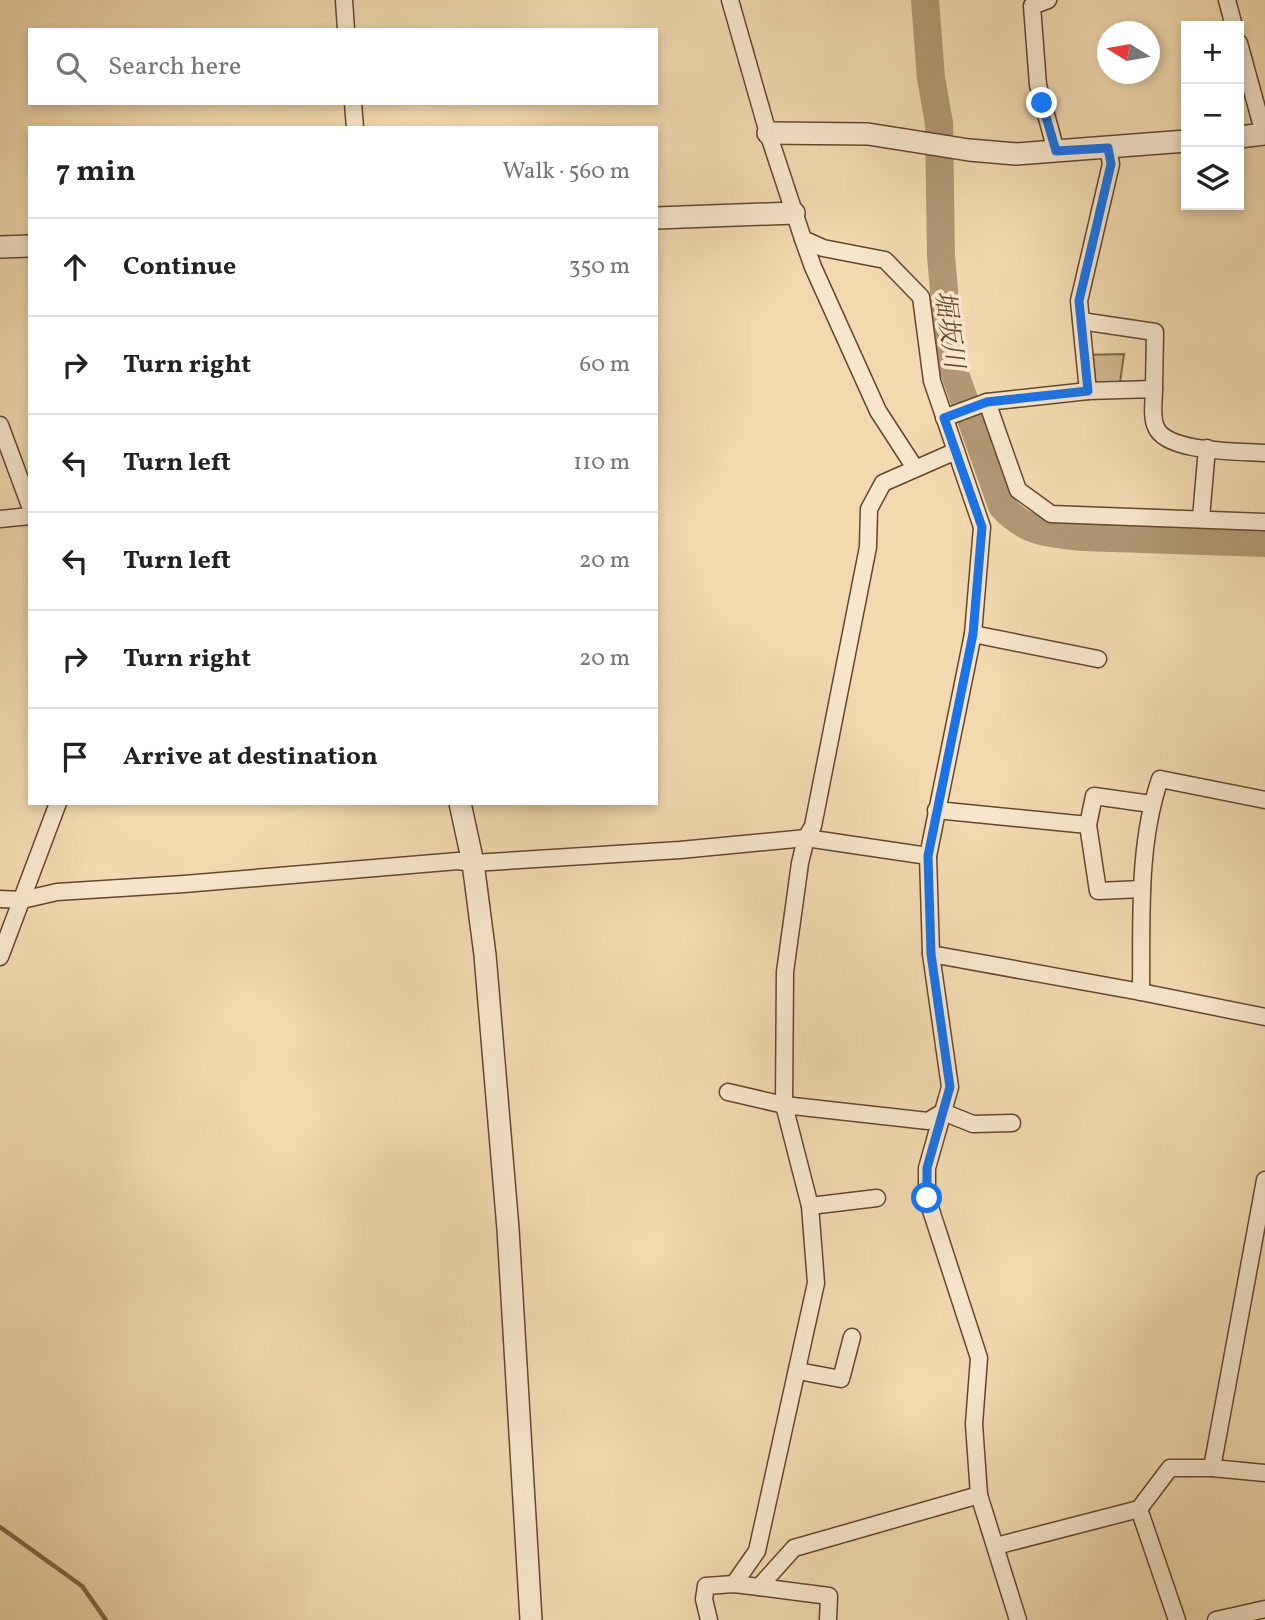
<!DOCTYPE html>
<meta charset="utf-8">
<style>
body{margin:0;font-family:Vollkorn,"Noto Serif JP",serif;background:#f6f6f6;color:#222}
.controls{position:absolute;right:21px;top:21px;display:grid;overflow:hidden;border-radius:0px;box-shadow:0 4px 10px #0003}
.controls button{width:63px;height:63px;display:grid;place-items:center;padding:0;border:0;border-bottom:2px solid #e0e0e0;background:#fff;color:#222;font:35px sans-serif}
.compass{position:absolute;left:1097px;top:21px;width:63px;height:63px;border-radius:50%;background:#fff;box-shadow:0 4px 10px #0003;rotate:281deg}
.stop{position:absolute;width:21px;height:21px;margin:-16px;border:5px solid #1a73e8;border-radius:50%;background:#fff}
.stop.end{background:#1a73e8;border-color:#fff;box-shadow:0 2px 7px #0008}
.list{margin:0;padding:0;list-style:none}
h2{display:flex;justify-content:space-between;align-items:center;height:91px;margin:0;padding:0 28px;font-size:30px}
h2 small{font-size:23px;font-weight:400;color:#767676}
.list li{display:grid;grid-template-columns:46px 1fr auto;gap:21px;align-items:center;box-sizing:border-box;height:98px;padding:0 28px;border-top:2px solid #e0e0e0}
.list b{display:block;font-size:26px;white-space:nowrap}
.list em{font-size:23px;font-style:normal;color:#767676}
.icon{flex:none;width:38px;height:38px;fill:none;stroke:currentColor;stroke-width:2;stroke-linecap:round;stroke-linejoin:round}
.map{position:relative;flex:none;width:1265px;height:1620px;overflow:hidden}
.search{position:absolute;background:#fff;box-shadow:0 4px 10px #0003;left:28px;top:28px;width:630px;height:77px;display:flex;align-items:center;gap:18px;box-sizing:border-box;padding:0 24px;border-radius:0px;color:#767676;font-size:26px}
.panel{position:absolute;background:#fff;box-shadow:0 4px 10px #0003;left:28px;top:126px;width:630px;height:679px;border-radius:0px}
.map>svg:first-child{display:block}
.green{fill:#d2b892;stroke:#826849;stroke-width:2}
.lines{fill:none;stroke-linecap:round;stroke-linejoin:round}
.stream{stroke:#7f6446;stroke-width:4.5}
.river{stroke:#b19774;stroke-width:28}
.minor-casing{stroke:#63482c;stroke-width:19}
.tertiary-casing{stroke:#63482c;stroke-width:24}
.minor{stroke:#f7e6cc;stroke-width:16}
.tertiary{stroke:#f7e6cc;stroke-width:21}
.route{stroke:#1a73e8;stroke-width:9}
.labels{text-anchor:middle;stroke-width:7;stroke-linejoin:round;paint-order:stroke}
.water-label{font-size:26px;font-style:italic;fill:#654a2e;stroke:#f7e6cc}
</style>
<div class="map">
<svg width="1265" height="1620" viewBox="0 0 1265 1620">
<rect width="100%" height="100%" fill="#f2d9b0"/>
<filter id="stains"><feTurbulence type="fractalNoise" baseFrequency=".00286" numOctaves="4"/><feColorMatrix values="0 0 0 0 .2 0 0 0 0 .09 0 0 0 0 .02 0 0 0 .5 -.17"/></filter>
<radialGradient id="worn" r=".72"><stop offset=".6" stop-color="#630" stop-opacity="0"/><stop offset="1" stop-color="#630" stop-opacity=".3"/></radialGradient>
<!-- green -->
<path class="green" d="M1124 354 1119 390 1088 391 1084 355Z"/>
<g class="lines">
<!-- stream -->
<path class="stream" d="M0 1527 82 1586 106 1620"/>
<!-- river -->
<path class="river" d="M925 0 931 78 939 123 941 256 950 360 1002 506C1026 533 1048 533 1082 537L1265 543"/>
<!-- minor casing -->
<g class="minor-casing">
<g id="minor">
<path d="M344 0 346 30"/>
<path d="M730 0 768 133 803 239 823 248 885 260 921 297 932 381 982 527 973 634 928 856 931 954 950 1087 927 1168V1198L979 1358 974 1424 979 1495 1018 1620"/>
<path d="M1048 0 1032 6 1038 85 1056 151"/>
<path d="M1227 0 1234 26"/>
<path d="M1239 43 1264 134"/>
<path d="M353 103 355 128"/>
<path d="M803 239 813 267 878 411 915 468"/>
<path d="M1081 321 1155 332 1154 389"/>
<path d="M1088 391 1079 301 1111 164 1108 148"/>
<path d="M987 402 1018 490 1051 514 1265 522"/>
<path d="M944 418 987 402 1088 391 1154 389C1154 400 1151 417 1156 427 1166 453 1240 451 1265 453"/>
<path d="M0 425 30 506"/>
<path d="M1201 518 1207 448"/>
<path d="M0 519 30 516"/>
<path d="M973 634 1098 659"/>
<path d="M936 810 1088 825 1094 796 1151 804"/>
<path d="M1088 825 1098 891 1142 889"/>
<path d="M0 899 22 900 57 892 184 884 458 861 473 863 680 850 806 838 928 856"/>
<path d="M931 954 1141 992 1265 1017"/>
<path d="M0 957 58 803"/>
<path d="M1141 992C1142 922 1137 846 1160 779L1265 800"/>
<path d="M728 1092 784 1105 928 1121 943 1112 973 1124 1012 1123"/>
<path d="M810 1206 877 1198"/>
<path d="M798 1371 841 1379 852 1337"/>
<path d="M1212 1468 1265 1180"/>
<path d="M1139 1509 1177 1620"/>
<path d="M996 1546 1139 1509 1170 1468H1212L1265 1473"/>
<path d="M734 1584 757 1551 816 1283 810 1206 784 1105 785 972 800 863 806 838 813 826 868 547 869 509 883 483 956 451"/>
<path d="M759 1587 829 1596 828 1620"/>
<path d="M709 1620 704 1599 706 1586 734 1584 759 1587 794 1548 979 1495"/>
<path d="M1216 1620 1265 1609"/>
</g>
</g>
<!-- tertiary casing -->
<g class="tertiary-casing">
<g id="tertiary">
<path d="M768 133 868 134 969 150 1016 154 1186 141"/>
<path d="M1239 137 1265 134"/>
<path d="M656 218 794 213"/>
<path d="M0 247 30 246"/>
<path d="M460 803 473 863 485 955 508 1229 531 1620"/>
</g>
</g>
<!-- minor -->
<use href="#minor" class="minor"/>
<!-- tertiary -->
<use href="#tertiary" class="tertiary"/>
</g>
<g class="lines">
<!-- route -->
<path class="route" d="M927 1198V1168L950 1087 931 954 928 856 973 634 982 527 944 418 987 402 1088 391 1079 301 1111 164 1108 148 1056 151 1042 103"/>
</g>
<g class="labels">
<!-- water labels -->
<g class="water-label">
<text transform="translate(950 329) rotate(82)" y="9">堀坂川</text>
</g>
</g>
<rect width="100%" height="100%" filter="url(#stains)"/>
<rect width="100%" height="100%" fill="url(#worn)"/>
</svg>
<div class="controls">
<button>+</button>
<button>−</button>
<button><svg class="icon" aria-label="layers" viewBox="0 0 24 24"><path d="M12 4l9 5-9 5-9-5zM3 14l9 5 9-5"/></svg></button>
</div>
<svg class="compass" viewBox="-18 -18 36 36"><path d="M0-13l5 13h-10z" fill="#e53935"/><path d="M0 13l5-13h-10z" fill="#767676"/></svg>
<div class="stop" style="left:927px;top:1198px"></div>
<div class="stop end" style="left:1042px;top:103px"></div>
<div class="search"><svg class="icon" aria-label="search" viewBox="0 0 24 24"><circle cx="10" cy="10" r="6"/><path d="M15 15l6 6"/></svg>Search here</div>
<section class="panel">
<h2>7 min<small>Walk · 560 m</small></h2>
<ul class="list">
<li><svg class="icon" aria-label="ahead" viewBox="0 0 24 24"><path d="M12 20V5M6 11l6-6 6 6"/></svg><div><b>Continue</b></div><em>350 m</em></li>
<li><svg class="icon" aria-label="right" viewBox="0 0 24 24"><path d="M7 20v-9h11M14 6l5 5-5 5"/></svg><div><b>Turn right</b></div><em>60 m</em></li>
<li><svg class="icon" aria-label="left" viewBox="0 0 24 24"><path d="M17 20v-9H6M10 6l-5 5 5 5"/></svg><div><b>Turn left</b></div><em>110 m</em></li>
<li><svg class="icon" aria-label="left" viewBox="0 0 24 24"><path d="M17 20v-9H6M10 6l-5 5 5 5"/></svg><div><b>Turn left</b></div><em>20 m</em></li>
<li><svg class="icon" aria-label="right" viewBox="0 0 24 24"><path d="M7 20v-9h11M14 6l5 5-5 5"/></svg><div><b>Turn right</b></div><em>20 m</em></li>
<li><svg class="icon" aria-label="arrive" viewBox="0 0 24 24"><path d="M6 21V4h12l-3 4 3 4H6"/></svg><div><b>Arrive at destination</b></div></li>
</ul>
</section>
</div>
